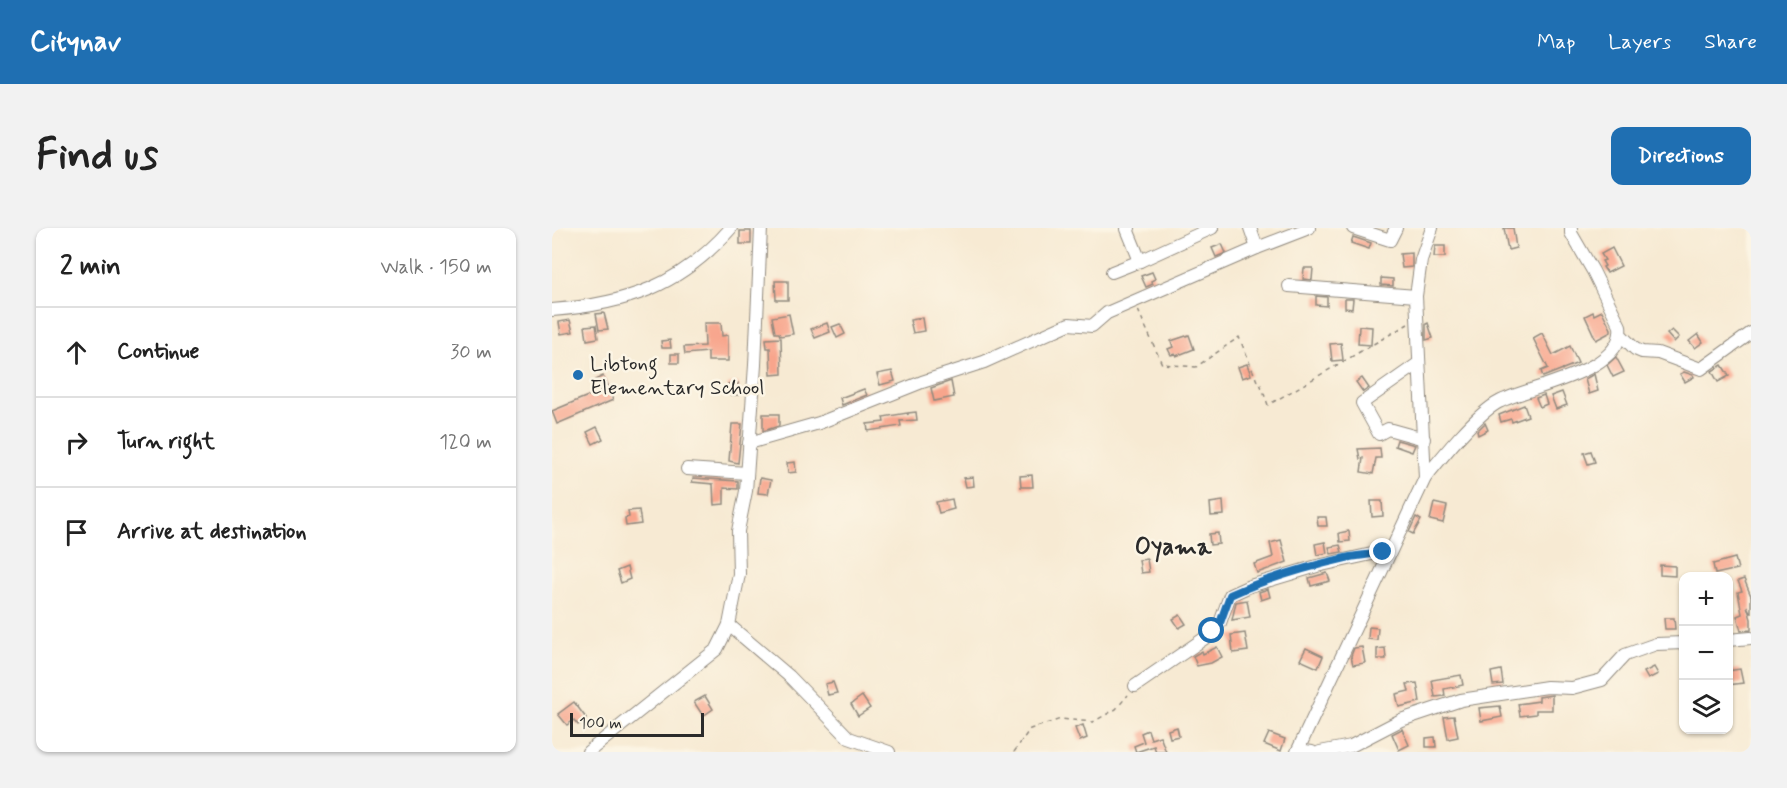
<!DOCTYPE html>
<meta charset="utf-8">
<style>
body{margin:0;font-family:Mynerve,sans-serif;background:#f2f2f2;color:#222}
.controls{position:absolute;right:18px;bottom:18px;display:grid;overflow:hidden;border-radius:12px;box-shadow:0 2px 4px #0004}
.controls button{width:54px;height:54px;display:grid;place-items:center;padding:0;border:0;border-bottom:2px solid #e0e0e0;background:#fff;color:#222;font:30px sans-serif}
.scale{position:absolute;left:18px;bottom:15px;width:134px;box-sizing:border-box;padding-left:6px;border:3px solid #2b2b2b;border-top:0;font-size:16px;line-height:21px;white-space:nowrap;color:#2b2b2b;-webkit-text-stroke:4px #fcf5e5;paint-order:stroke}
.stop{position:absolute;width:18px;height:18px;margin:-14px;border:4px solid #1f6fb2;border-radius:50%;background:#fff}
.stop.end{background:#1f6fb2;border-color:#fff;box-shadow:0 2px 6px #0008}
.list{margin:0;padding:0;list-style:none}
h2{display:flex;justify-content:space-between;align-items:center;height:78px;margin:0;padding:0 24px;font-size:26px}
h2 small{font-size:20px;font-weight:400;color:#767676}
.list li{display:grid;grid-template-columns:39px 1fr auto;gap:18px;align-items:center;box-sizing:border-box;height:90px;padding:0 24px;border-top:2px solid #e0e0e0}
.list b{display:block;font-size:22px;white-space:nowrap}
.list em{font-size:20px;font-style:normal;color:#767676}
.icon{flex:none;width:33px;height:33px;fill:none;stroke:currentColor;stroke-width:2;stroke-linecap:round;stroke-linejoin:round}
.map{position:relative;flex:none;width:1199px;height:524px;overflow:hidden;border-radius:12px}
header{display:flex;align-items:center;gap:36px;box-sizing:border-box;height:84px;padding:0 30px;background:#1f6fb2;color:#fff}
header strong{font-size:28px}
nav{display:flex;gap:33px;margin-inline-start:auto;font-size:21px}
.intro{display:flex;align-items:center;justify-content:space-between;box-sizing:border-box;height:144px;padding:0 36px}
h1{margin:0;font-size:42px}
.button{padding:15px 27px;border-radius:12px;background:#1f6fb2;color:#fff;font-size:21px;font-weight:700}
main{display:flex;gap:36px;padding:0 36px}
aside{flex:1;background:#fff;border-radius:12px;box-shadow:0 2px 4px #0004}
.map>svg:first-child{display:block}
.building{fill:#f8a58c}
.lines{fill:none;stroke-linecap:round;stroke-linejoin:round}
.minor-casing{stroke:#918a7f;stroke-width:14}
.path{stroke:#918a7f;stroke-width:1.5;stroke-dasharray:4.5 4.5;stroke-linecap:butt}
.minor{stroke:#fff;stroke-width:12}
.route{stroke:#1f6fb2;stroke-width:8}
.poi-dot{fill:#1f6fb2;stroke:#fcf5e5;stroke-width:2}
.labels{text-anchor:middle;stroke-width:5;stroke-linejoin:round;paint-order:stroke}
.poi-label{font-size:21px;fill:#2b2b2b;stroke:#fcf5e5;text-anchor:start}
.quarter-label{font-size:24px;font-weight:bold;fill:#2b2b2b;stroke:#fcf5e5}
</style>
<header>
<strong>Citynav</strong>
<nav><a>Map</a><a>Layers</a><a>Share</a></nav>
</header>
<div class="intro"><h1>Find us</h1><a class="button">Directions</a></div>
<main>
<aside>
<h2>2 min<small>Walk · 150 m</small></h2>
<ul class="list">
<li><svg class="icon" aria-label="ahead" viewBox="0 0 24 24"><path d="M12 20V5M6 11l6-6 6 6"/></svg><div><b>Continue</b></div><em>30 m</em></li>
<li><svg class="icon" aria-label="right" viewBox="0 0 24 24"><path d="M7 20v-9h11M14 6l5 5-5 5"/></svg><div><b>Turn right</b></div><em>120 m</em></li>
<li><svg class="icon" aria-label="arrive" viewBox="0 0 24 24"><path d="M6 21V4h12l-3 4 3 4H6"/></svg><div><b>Arrive at destination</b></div></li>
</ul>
</aside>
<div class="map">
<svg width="1199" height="524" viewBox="0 0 1199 524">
<rect width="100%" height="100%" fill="#fcf5e5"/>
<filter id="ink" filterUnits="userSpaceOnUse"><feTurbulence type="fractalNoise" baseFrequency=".0167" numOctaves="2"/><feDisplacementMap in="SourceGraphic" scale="12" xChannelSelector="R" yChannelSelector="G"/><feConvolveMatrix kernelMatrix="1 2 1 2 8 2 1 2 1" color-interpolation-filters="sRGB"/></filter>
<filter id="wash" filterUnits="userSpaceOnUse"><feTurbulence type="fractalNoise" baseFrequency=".008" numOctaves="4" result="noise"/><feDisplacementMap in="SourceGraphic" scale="24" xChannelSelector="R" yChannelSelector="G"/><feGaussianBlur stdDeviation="1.35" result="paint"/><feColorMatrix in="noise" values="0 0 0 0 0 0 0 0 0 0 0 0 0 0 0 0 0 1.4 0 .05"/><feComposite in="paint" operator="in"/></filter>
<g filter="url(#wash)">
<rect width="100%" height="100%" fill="#f7ead3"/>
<g id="blocks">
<!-- building -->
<g class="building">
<path d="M952 0H961L964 20 956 22Z"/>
<rect x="188" y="3" width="11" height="13"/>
<path d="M801 9 819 15 817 21 799 15Z"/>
<path d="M670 16 674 25 664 29 660 20Z"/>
<path d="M883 18H893V29H882Z"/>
<path d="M1060 20 1069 38 1055 45 1051 39 1053 38 1050 33 1053 32 1049 26Z"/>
<path d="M860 25V39L850 40 848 26Z"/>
<path d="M752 40H761L760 52 751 51Z"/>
<path d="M600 44 603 51 599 53 601 56 594 59 589 48Z"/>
<path d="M829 50 841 51V58L829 57Z"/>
<path d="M223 53H236V72H224Z"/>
<path d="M764 68 775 69V78L764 77Z"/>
<path d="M793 71H801L800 81 793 80Z"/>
<path d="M1050 83 1059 101V104L1044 112 1033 88 1041 84 1042 87Z"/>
<path d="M52 85 56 101 47 102 44 86Z"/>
<path d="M237 86 241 106 228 108 227 105H223L220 89Z"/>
<path d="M370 90 372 103 361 105 358 92Z"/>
<path d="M18 92 21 104 9 106 7 94Z"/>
<path d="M152 95H169L170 108 176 107V133H156V124L133 126 132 119 153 118Z"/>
<path d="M275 95 278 104 263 110 259 101Z"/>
<path d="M876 95 881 110 874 112V96Z"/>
<path d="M288 96 293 106 285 110 280 99Z"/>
<path d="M44 97 46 110 35 112 33 98Z"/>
<path d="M807 98 820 99 819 117 806 116Z"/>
<path d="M1120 102 1127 109 1122 114 1115 106Z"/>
<path d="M990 105 1001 127 1018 118 1026 135 991 149 989 143 996 140 981 110Z"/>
<path d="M1146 106 1151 114 1143 120 1137 113Z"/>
<path d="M637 107 642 121 624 128 623 126 619 127 616 121 621 119 619 113Z"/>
<path d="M229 110 230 146 219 147 218 120H215L214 111Z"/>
<path d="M118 112 119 120H110L109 113Z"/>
<path d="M789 115 791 132 780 133 778 116Z"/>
<rect x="119" y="126" width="8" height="9"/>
<path d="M1064 129 1072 144 1061 149 1055 137Z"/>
<path d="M695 136 699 147 690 150 686 139Z"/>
<path d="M1170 137 1177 148 1166 154 1160 143Z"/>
<path d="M340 143 343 153 328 157 325 146Z"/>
<path d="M1132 144 1141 147 1142 149 1133 154 1128 146Z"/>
<path d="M1042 146 1046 163 1037 166 1033 151Z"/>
<path d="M51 148 61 172 5 196 0 183 48 163 43 152Z"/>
<path d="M810 150 817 160 811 164 804 154Z"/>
<path d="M399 153 402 169 382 173 379 160Z"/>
<path d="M186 155 187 167H178L176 156Z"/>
<path d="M312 161 315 167 290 177 288 170Z"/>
<path d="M1010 164 1015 177 1004 181 999 168Z"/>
<path d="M992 167 995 176 988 179 984 170Z"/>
<path d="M972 177 976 188 960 194 959 191 949 194 947 187Z"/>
<path d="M364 184 365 192 348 193 349 198 316 203 315 196 332 194 331 189 355 185 356 187V185Z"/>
<path d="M211 186H227V198L211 203Z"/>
<path d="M933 195 936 202 926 207 925 203Z"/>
<path d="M180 196H190L186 235 177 233Z"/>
<path d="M45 199 51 211 41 216 35 204Z"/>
<path d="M845 212 863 217 860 224 843 218Z"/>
<path d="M828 220 829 230H824L821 246 809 244 811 230 808 231 806 221Z"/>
<path d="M1039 223 1043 234 1036 236 1032 225Z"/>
<path d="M243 234 244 244 236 245 235 235Z"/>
<path d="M480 247 481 259H469L468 248Z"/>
<path d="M421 249 422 258 414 259 412 250Z"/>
<path d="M141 250 186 253V261L172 260V276L162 277 161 256 140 254Z"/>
<path d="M208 250 219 252 216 266 206 265Z"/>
<path d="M400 271 402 281 387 285 384 274Z"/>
<path d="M671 273 672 287 659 288 658 275Z"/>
<path d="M819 273H830L831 288 820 289Z"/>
<path d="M882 275 895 278 891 295 878 292Z"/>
<path d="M87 282 89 296 74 298 73 290 77 289 76 283Z"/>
<path d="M765 289H774L775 298H766Z"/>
<path d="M864 289 869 292 861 306 857 304Z"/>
<path d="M797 303 798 313 788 314 787 305Z"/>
<path d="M666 305 667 316 658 317 657 306Z"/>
<path d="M729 312 735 334 705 345 702 336 721 329 718 315Z"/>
<path d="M773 314 775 325 765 327 763 316Z"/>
<path d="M788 317 790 324 779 326 777 319Z"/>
<path d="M1183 330 1186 341 1163 346 1161 336Z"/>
<path d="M595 331 597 344 589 345 587 332Z"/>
<path d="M1108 337 1123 338V348L1108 347Z"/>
<path d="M75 339 78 351 69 355 65 343Z"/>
<path d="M775 345 778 353 759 358 757 350Z"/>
<path d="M1192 351 1199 368V386L1195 378 1199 391V402L1189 403 1185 388 1190 386 1186 364 1190 363 1186 353Z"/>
<path d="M716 361 718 369 709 372 707 364Z"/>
<path d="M695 372 698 389 680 392 684 374Z"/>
<path d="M628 387 634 396 627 400 621 391Z"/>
<path d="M1112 390H1122L1123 401H1113Z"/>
<path d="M817 399 826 400 825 412 816 411Z"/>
<path d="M693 405 696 423 681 425 679 407Z"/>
<path d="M665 419 670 429 659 435 645 438 641 428 650 423 651 426Z"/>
<path d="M810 419 813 435 801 437 799 428 802 420Z"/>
<path d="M754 420 771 428 766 440 748 432Z"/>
<path d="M833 420 834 431H825V421Z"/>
<path d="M1102 439 1106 446 1096 451 1092 444Z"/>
<path d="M1188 441 1191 455 1176 457V443Z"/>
<path d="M949 442 951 456 941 457 939 444Z"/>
<path d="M909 447 911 457 892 461 893 468 883 469 880 452Z"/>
<path d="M281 454 285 465 276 467 273 456Z"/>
<path d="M865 455 868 474 847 479 844 466 857 463 855 456Z"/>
<path d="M1000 467V482H984V486L968 488 966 476 987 473V469Z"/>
<path d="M153 468 161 481 151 488 142 474Z"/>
<path d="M310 468 318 480 306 488 299 476Z"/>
<path d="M22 474 34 490 26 497 22 492 15 497 6 486Z"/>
<path d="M948 478 950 489 929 493 927 480Z"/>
<path d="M902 488 906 509 896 511 892 489Z"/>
<path d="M531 497 535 510 528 513 523 500Z"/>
<path d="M625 499 627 508 618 510 616 502Z"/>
<path d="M850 501 857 517 847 522 840 506Z"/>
<path d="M596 502 599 511 608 508 614 524H604L602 518 584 524 582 518 592 514 589 505Z"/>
<path d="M717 505 733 511 729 523 712 516Z"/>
<path d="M883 509 884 519H874V510Z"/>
</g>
</g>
</g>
<g filter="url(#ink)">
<use href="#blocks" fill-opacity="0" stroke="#918a7f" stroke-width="1.5"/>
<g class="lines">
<!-- minor casing -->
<g class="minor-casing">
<g id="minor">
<path d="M577 0 575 1 588 33"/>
<path d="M698 0 705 20"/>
<path d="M801 0 838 12 844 0"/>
<path d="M560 44 588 33 660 0"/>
<path d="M737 58 864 68"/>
<path d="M0 82C75 76 128 58 179 0"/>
<path d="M1069 107 1083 121 1090 124 1106 125 1149 141 1199 105"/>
<path d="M867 135 810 175 827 206 836 201 872 211"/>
<path d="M197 215 267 195 370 154 432 134 517 96 540 98 555 85 705 20 757 0"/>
<path d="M135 241 195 245"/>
<path d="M873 250 864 68 869 32 880 0"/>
<path d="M177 397 237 448 297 510 337 524"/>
<path d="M1176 412 1199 410"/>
<path d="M583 458 653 410 668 395 678 367 698 358 765 338 838 322"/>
<path d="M746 522 760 524"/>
<path d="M36 524 165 421 177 397 187 346 186 303 194 263 203 137 209 0"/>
<path d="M745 524 873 250C889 230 925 185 947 174 977 158 1074 144 1068 98L1041 43 1019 5V0"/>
<path d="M768 524 799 518 849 492 909 472 995 459 1020 460 1050 452 1073 427 1104 416 1132 415"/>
</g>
</g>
<!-- path -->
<g class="path">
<path d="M586 82 610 136 644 139 687 109 705 153 708 155 716 177 856 96"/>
<path d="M462 524 478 501 509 491 541 494 564 481 576 467"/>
</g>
<!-- minor -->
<use href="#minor" class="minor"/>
</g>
</g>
<g class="lines" filter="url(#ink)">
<!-- route -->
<path class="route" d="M660 403 668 395 678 367C716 350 758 338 798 329 809 327 820 327 831 324"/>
</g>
<!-- markers -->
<circle class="poi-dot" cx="26" cy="147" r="6"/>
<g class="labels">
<!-- poi labels -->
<g class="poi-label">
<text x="38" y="142">Libtong<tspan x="38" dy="24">Elementary School</tspan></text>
</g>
<!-- quarter labels -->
<g class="quarter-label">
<text x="621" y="326">Oyama</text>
</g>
</g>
</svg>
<div class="controls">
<button>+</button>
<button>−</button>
<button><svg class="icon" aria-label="layers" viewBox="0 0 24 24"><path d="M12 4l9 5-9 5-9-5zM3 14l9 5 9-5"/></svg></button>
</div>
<div class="scale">100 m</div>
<div class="stop" style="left:660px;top:403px"></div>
<div class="stop end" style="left:831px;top:324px"></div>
</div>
</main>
